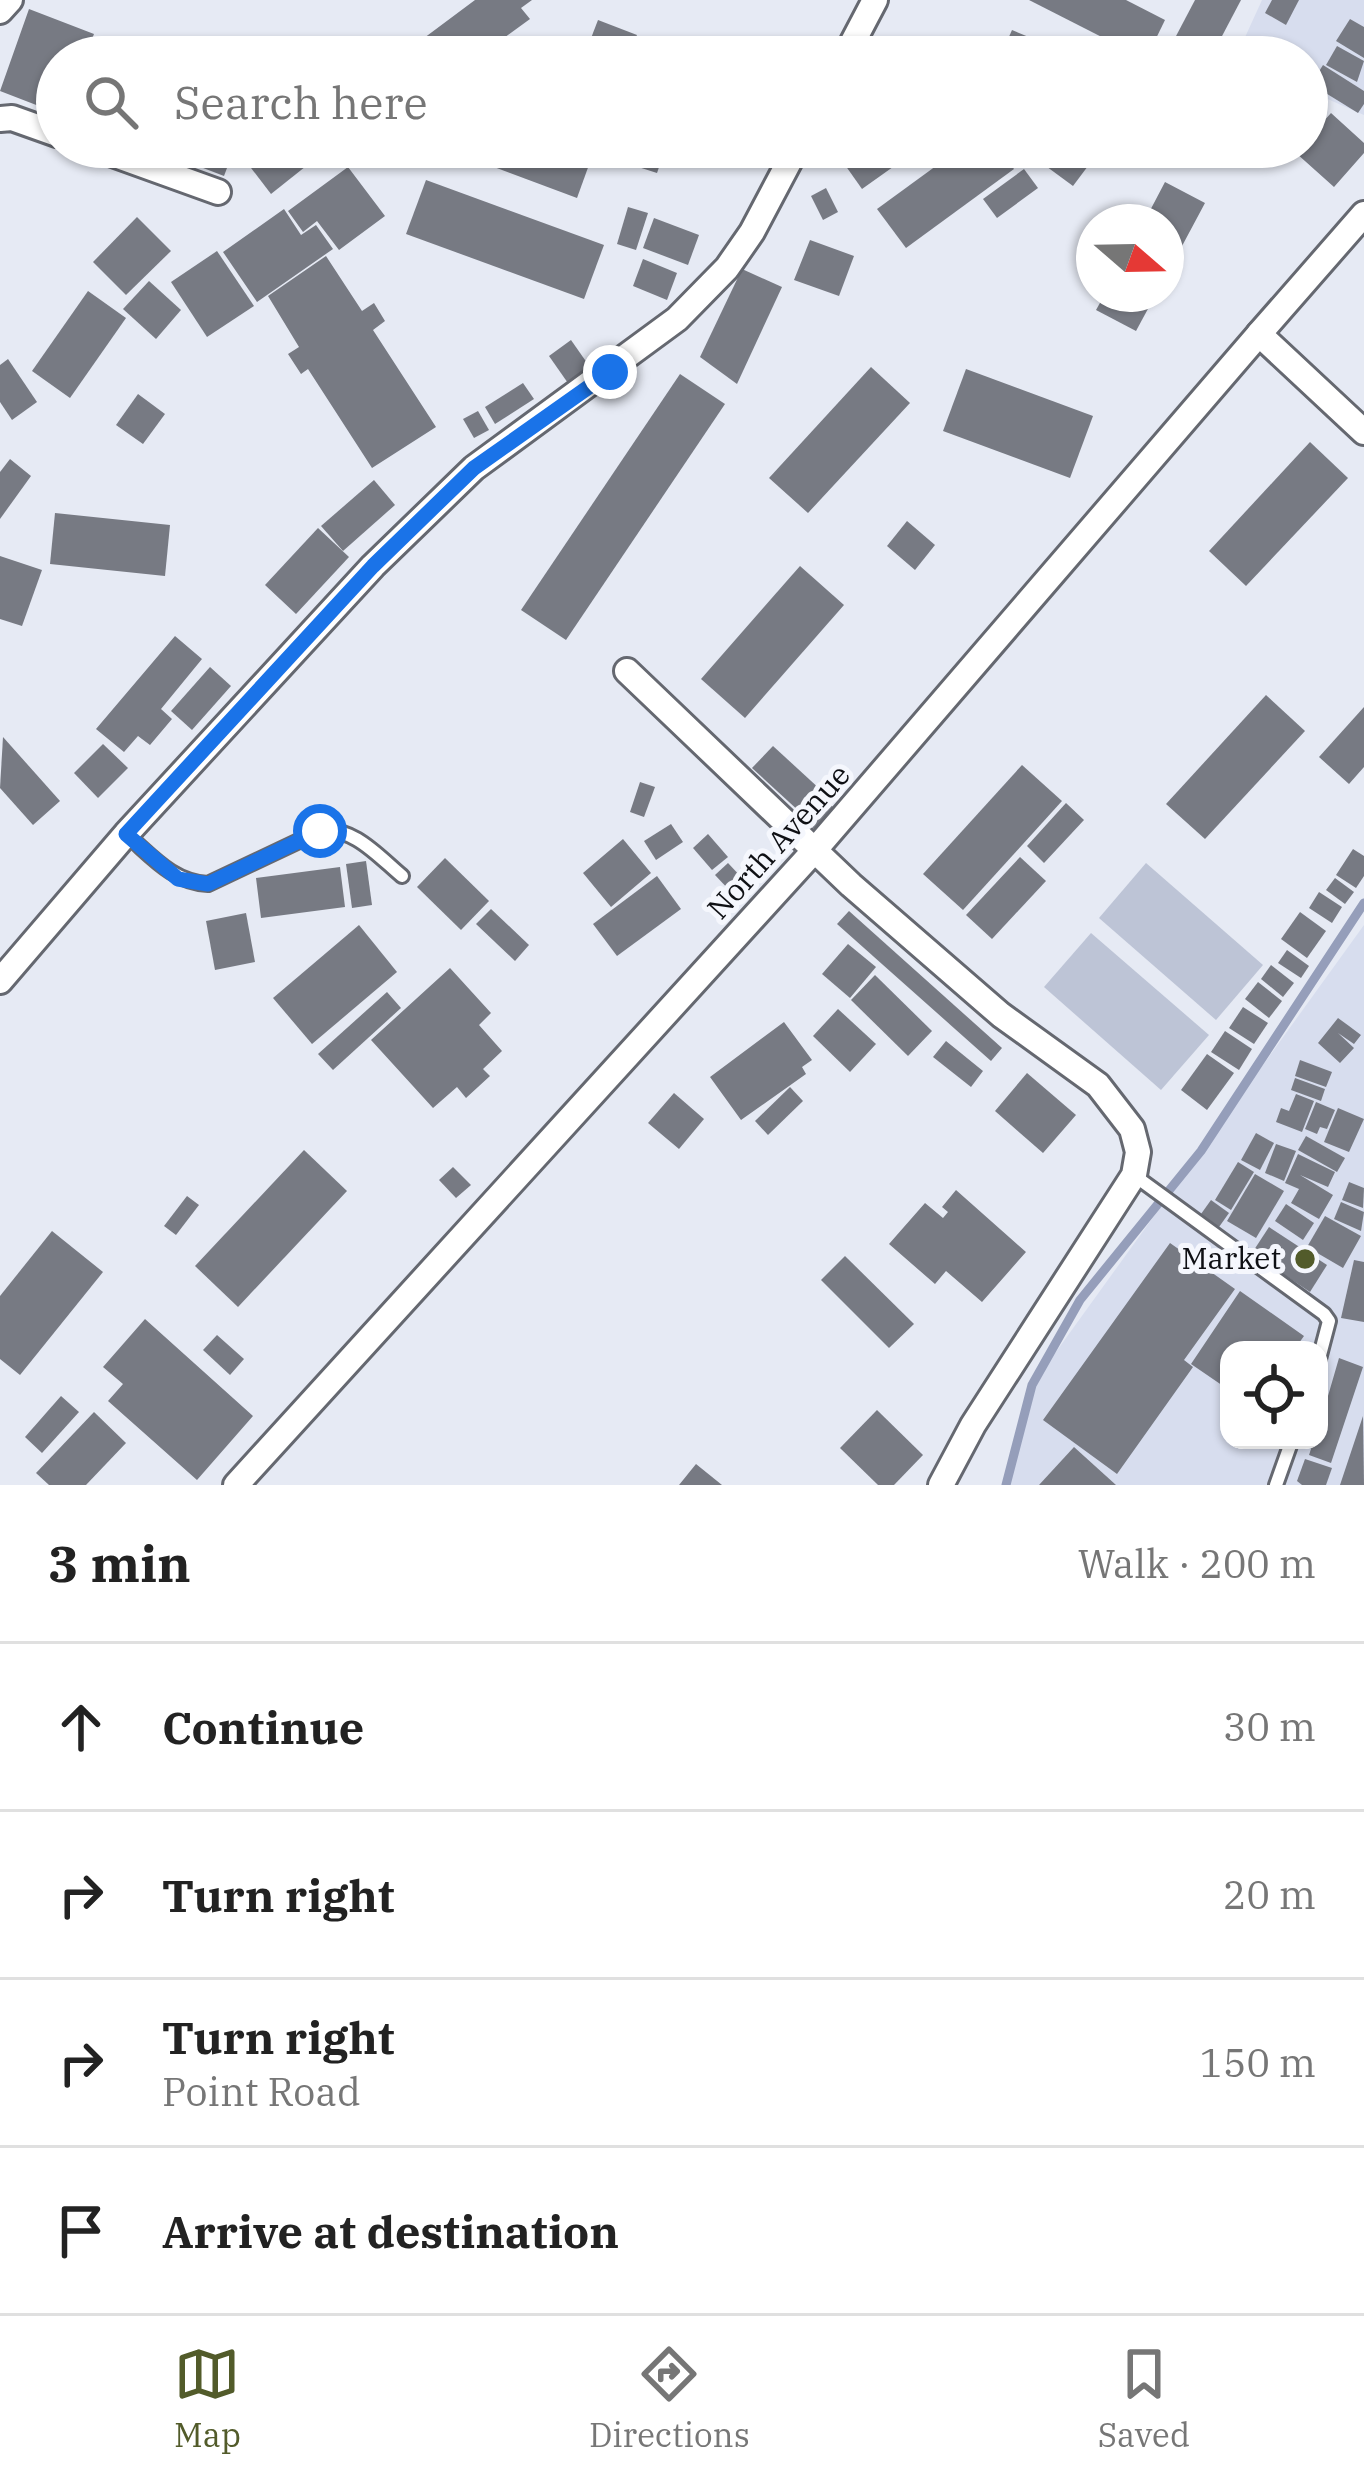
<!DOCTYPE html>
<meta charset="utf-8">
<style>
body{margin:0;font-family:"IBM Plex Serif",serif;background:#f2f2f2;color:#222}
.controls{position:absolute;right:36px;bottom:36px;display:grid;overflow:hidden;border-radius:24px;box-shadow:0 3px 9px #0004}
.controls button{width:108px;height:108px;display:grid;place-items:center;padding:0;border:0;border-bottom:3px solid #e0e0e0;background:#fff;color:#222;font:60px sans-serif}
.compass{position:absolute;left:1076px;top:204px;width:108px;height:108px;border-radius:50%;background:#fff;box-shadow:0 3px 9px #0004;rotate:110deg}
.stop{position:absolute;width:36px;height:36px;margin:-27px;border:9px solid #1a73e8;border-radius:50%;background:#fff}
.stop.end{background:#1a73e8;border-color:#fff;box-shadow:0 3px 12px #0008}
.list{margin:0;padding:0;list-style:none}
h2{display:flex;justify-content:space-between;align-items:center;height:156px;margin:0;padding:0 48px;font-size:51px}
h2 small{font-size:39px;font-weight:400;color:#767676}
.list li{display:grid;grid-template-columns:78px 1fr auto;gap:36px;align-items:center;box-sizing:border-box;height:168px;padding:0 48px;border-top:3px solid #e0e0e0}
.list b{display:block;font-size:45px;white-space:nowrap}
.list p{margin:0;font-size:39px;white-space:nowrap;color:#767676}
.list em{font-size:39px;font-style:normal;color:#767676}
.icon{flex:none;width:66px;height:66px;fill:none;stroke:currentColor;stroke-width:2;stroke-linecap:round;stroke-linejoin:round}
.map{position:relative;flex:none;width:1364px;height:1485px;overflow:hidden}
.search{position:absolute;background:#fff;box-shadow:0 3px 9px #0004;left:36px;right:36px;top:36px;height:132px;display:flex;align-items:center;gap:30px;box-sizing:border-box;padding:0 42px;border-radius:66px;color:#767676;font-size:45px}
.sheet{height:828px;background:#fff}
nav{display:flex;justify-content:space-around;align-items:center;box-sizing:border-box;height:168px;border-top:3px solid #e0e0e0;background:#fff;font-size:33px;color:#767676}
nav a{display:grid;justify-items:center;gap:6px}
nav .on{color:#525b2a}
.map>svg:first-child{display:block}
.built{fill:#d7ddee;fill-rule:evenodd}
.green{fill:#bdc4d6}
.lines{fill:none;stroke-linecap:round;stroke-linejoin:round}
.stream{stroke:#959eba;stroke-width:9}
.building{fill:#777a83}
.service-casing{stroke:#656870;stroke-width:18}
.minor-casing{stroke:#656870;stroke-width:30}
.service{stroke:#fff;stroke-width:12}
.minor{stroke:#fff;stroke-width:24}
.route{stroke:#1a73e8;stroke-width:15}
.poi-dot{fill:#525b2a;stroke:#f5f7fd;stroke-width:4.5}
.labels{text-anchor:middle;stroke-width:10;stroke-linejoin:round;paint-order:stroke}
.street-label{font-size:30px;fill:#0f1014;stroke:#f5f7fd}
.poi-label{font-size:30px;fill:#0f1014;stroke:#f5f7fd;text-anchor:end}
</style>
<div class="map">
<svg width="1364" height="1485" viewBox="0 0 1364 1485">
<rect width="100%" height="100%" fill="#e6eaf4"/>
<!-- built -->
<g class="built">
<path d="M1262 0H1364V115L1307 90V57H1236Z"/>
<path d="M1364 925V1485H1008L1035 1381ZM1229 1350H1319V1440H1229Z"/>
</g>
<!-- green -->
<g class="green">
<path d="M1146 863 1263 965 1216 1020 1099 918Z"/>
<path d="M1091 933 1209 1035 1161 1090 1044 987Z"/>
</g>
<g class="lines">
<!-- stream -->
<path class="stream" d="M1006 1485 1032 1385 1080 1300 1201 1151 1364 903"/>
</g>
<!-- building -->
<g class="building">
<path d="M475 0H532L521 8 530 19 478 57H432L420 41Z"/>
<path d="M1029 0H1126L1165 20 1147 57H1141Z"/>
<path d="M1195 0H1241L1211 57H1165Z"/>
<path d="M1272 0H1299L1286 25 1265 13Z"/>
<path d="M29 9 94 34 85 57H57V113L0 91Z"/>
<path d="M1350 19 1364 27V58L1336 41Z"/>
<path d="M598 20 637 35 628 57H616L588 46Z"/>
<path d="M1012 30 1077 57H1000Z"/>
<path d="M638 37 661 46 657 57H631Z"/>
<path d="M112 38 162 57H105Z"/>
<path d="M566 42 608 56V57H561Z"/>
<path d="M1337 46 1364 61 1357 82 1326 65Z"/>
<path d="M1323 65 1364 91V104L1358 113 1311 84Z"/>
<path d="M1307 92 1327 102 1310 135 1307 133Z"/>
<path d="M1331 113 1364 143V153L1334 187 1296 153 1307 147V140Z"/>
<path d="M161 147H235L224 176 159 151Z"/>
<path d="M270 147H322L325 151 271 194 248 164Z"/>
<path d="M441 147H583L594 151 577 198Z"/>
<path d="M639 147H666L657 173 632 165Z"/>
<path d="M849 147H921L862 189 838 155Z"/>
<path d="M962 147H998L1014 169 906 248 877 209Z"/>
<path d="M1020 147H1088L1097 154 1073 186Z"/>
<path d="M348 167 385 216 339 250 317 221 303 232 288 211Z"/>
<path d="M1024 169 1038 188 997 218 983 199Z"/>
<path d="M426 180 604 245 584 299 406 234Z"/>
<path d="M1165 182 1205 203 1166 276V222H1144Z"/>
<path d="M826 188 838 212 823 220 811 196Z"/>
<path d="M628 207 648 213 636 250 617 244Z"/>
<path d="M284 209 301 235 316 225 333 249 257 302 223 252Z"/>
<path d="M137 217 171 251 126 295 93 262Z"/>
<path d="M654 218 699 235 688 265 643 248Z"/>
<path d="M810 240 854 256 839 296 794 280Z"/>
<path d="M217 251 254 306 207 337 171 282Z"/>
<path d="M326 256 362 311 374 303 385 321 373 330 436 427 372 468 308 369 301 374 288 354 299 347 268 296Z"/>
<path d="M643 259 677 273 667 300 633 286Z"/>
<path d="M742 269 782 287 737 384 700 357Z"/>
<path d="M149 281 181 310 156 339 123 309Z"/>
<path d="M88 291 126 318 70 398 32 371Z"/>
<path d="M1105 294H1156L1136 331 1096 310Z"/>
<path d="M571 340 592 370 570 386 549 356Z"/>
<path d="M8 359 37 402 12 420 0 402V365Z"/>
<path d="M871 367 910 403 808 513 769 478Z"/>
<path d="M966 369 1093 416 1070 478 943 431Z"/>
<path d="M680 374 725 404 566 640 521 610Z"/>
<path d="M523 383 534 399 495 424 485 407Z"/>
<path d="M138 394 165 414 143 444 116 425Z"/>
<path d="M478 411 489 430 474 438 463 419Z"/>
<path d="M1310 442 1348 478 1246 586 1209 551Z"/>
<path d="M10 459 31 476 0 519V472Z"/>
<path d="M374 480 395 505 343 551 321 526Z"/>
<path d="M55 513 170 525 165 576 50 564Z"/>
<path d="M907 521 935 545 915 570 887 546Z"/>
<path d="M318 528 349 557 296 614 265 585Z"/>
<path d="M0 556 42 570 22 626 0 619Z"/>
<path d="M800 566 844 605 745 718 701 679Z"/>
<path d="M175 636 202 659 161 709 172 719 150 745 138 736 124 752 96 729Z"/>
<path d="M210 667 231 686 192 730 171 711Z"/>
<path d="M1266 695 1305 731 1205 839 1166 804Z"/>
<path d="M1364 707V767L1349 784 1319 757Z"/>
<path d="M3 737 60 801 33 825 0 788Z"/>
<path d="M103 744 128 768 98 798 74 773Z"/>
<path d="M773 746 822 791 801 813 752 768Z"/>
<path d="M1022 765 1062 801 963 910 923 874Z"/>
<path d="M640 782 655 787 644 817 630 812Z"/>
<path d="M822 796 835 809 815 830 802 816Z"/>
<path d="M1066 803 1084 820 1044 863 1027 846Z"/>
<path d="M671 824 683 842 656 860 644 841Z"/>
<path d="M708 834 728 857 712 870 693 848Z"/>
<path d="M623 839 651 873 611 907 583 873Z"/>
<path d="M1353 849 1364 856V876L1356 888 1336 875Z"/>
<path d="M1020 857 1046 881 992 939 966 915Z"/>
<path d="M445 858 489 901 461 930 417 887Z"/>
<path d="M366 861 372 905 352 908 346 864Z"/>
<path d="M728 863 744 880 731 892 715 875Z"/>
<path d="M340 867 345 907 261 918 256 878Z"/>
<path d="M657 876 681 909 617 956 593 924Z"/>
<path d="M1335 878 1354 892 1345 904 1326 890Z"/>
<path d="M1319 892 1342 907 1332 923 1309 908Z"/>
<path d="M491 909 529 945 515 961 476 924Z"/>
<path d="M849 911 1002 1048 991 1061 837 924Z"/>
<path d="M1300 912 1326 931 1307 958 1281 939Z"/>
<path d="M246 913 255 962 215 970 206 921Z"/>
<path d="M359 925 397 972 312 1044 273 998Z"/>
<path d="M848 944 876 967 850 998 822 974Z"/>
<path d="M1287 950 1309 966 1301 978 1278 963Z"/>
<path d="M1271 965 1294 983 1283 997 1261 979Z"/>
<path d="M450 968 491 1013 479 1025 502 1051 483 1069 490 1076 466 1098 457 1087 433 1108 371 1040Z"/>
<path d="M875 975 932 1031 908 1056 851 1000Z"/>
<path d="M1258 982 1282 1001 1269 1018 1245 999Z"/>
<path d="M387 992 401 1008 333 1070 318 1054Z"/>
<path d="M1243 1007 1268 1023 1254 1044 1229 1028Z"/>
<path d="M838 1009 876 1044 850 1072 813 1036Z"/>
<path d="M1338 1018 1349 1026 1347 1030 1349 1026 1361 1035 1354 1044 1338 1033 1354 1048 1340 1063 1318 1043Z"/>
<path d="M784 1022 812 1060 802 1067 806 1074 741 1120 710 1077Z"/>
<path d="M1225 1031 1252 1049 1239 1070 1211 1052Z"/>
<path d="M946 1041 983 1071 971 1087 933 1057Z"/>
<path d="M1207 1054 1234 1073 1207 1110 1181 1090Z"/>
<path d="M1300 1060 1332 1072 1326 1087 1295 1076Z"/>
<path d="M1027 1073 1076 1115 1043 1153 995 1111Z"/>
<path d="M1295 1078 1325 1089 1321 1101 1291 1090Z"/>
<path d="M790 1087 803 1101 768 1135 755 1121Z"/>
<path d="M674 1093 704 1119 679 1149 648 1123Z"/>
<path d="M1296 1094 1314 1101 1302 1132 1276 1122 1281 1108 1289 1111Z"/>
<path d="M1316 1102 1335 1110 1327 1129 1320 1127 1317 1134 1305 1129Z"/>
<path d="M1338 1108 1364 1119 1349 1152 1324 1142Z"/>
<path d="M1256 1133 1274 1143 1260 1170 1241 1160Z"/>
<path d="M1306 1136 1345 1158 1337 1172 1298 1150Z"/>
<path d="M1276 1144 1296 1151 1284 1181 1265 1173Z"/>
<path d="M304 1150 347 1191 238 1307 195 1266Z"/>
<path d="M1298 1154 1335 1172 1328 1187 1300 1175 1333 1195 1319 1219 1291 1203 1299 1189 1285 1183Z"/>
<path d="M1238 1162 1254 1172 1231 1210 1215 1200Z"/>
<path d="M453 1167 471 1185 456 1198 439 1180Z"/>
<path d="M1255 1174 1284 1191 1256 1238 1227 1221Z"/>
<path d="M1349 1182 1364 1188 1363 1208 1342 1200Z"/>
<path d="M956 1190 1026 1252 982 1302 946 1271 935 1284 889 1244 925 1203 943 1218 948 1212 942 1207Z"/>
<path d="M187 1196 199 1205 176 1235 164 1226Z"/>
<path d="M1211 1200 1229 1213 1219 1227 1201 1214Z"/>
<path d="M1341 1202 1364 1212 1361 1231 1334 1219Z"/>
<path d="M1286 1204 1314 1223 1303 1240 1275 1221Z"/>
<path d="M1325 1216 1361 1236 1343 1268 1307 1247Z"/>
<path d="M1269 1227 1327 1265 1310 1292 1252 1253Z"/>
<path d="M52 1231 103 1272 20 1375 0 1359V1296Z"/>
<path d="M1170 1243 1235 1289 1184 1360 1193 1367 1117 1474 1043 1420Z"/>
<path d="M845 1256 914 1324 889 1348 821 1280Z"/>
<path d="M1354 1260 1364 1262V1322L1341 1318Z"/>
<path d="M1240 1291 1304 1336 1294 1350H1229V1390L1191 1364Z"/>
<path d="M145 1319 253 1416 197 1480 108 1401 123 1384 103 1367Z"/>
<path d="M217 1335 244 1359 230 1375 203 1350Z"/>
<path d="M1339 1358 1363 1367 1331 1463 1309 1455 1314 1440H1319V1427Z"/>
<path d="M61 1396 79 1412 42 1453 25 1437Z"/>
<path d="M877 1410 923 1455 894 1485H878L840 1448Z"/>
<path d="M94 1412 126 1443 86 1485H49L36 1473Z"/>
<path d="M1363 1416 1364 1485H1340Z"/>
<path d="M1074 1447 1116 1485H1039Z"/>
<path d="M1305 1459 1332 1468 1326 1485H1302L1297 1481Z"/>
<path d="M696 1464 722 1485H679Z"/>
</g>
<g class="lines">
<!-- service casing -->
<g class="service-casing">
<g id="service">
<path d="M126 834C152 856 172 882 208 884L320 831C353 826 378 856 402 876"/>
<path d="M1135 1176 1324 1314 1329 1321 1319 1359"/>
<path d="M1276 1485 1292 1440"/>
</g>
</g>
<!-- minor casing -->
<g class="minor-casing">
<g id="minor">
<path d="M0 11 10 0"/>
<path d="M845 57 875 0"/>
<path d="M0 119 12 118 57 134"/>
<path d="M93 147 218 192"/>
<path d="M1259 334 1364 214"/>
<path d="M627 671 851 885 1001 1015 1098 1085 1132 1129 1138 1152 1134 1175 973 1425 941 1485"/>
<path d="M0 981 126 834 373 566 474 468 677 319 727 268 752 232 797 147"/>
<path d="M236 1485 813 852 1259 334 1364 432"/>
</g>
</g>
<!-- service -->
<use href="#service" class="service"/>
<!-- minor -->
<use href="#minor" class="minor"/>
</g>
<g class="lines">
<!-- route -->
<path class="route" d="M320 831 208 884 178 879 126 834 373 566 474 468 610 372"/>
</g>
<!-- markers -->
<circle class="poi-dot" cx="1305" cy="1259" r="12"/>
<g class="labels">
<!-- street labels -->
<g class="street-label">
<text transform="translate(779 842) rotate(-48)" y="10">North Avenue</text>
</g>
<!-- poi labels -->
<g class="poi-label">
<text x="1281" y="1269">Market</text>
</g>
</g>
</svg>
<div class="controls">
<button><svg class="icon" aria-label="locate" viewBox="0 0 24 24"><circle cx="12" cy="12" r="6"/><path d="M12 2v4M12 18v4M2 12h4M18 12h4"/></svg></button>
</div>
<svg class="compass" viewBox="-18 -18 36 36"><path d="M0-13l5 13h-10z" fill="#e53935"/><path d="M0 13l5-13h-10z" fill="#767676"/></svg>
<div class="stop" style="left:320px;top:831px"></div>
<div class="stop end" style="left:610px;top:372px"></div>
<div class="search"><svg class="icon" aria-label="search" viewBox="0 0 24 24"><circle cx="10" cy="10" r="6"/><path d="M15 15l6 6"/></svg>Search here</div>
</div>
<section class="sheet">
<h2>3 min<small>Walk · 200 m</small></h2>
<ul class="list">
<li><svg class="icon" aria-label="ahead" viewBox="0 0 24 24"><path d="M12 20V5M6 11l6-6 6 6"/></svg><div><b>Continue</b></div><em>30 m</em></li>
<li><svg class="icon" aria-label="right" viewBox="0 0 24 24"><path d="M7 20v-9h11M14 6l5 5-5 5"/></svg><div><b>Turn right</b></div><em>20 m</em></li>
<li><svg class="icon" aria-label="right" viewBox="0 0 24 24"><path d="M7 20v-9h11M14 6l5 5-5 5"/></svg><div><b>Turn right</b><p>Point Road</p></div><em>150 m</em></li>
<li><svg class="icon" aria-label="arrive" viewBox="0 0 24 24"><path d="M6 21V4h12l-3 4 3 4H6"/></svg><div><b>Arrive at destination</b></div></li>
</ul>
</section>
<nav>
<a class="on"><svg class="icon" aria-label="map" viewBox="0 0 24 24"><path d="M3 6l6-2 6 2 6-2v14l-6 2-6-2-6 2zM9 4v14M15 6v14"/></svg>Map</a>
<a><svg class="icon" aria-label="directions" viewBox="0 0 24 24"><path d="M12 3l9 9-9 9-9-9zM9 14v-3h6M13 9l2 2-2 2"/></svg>Directions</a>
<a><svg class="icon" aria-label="saved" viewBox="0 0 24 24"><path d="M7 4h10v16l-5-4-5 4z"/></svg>Saved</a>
</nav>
